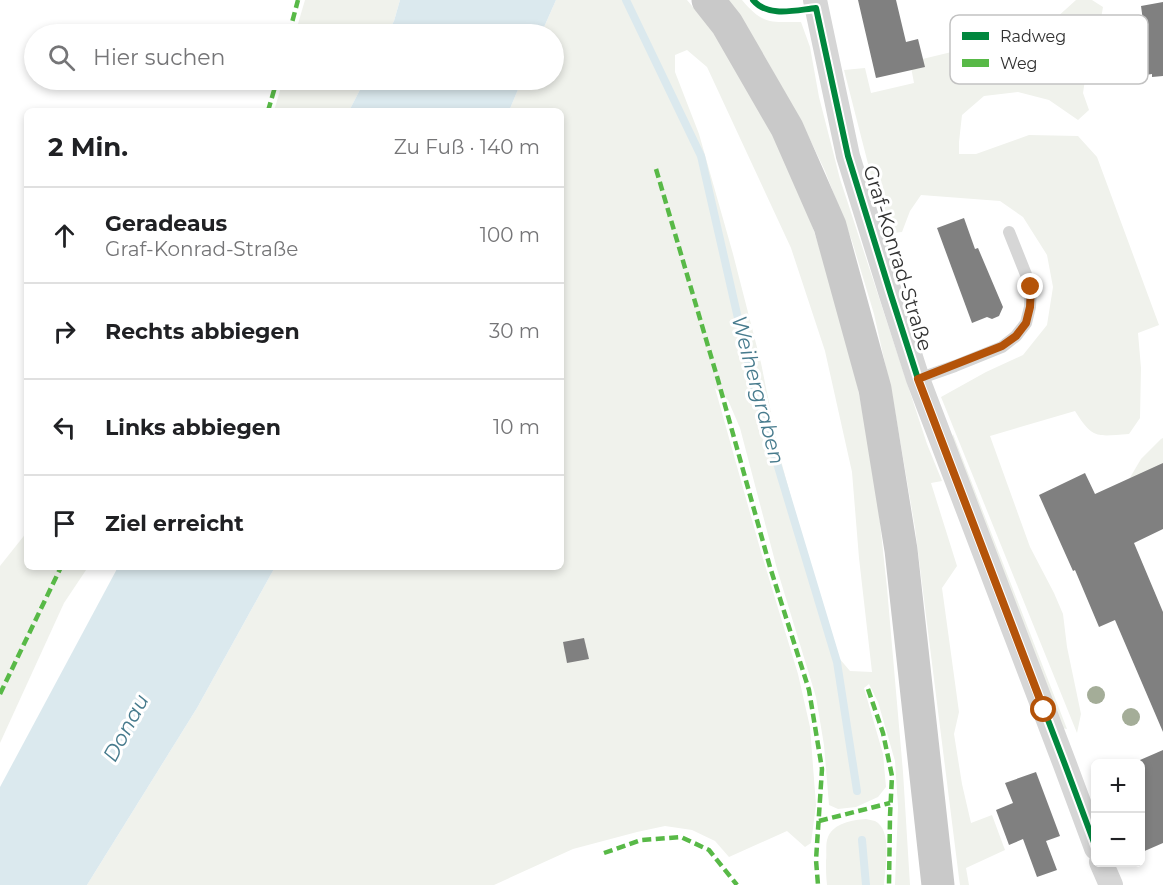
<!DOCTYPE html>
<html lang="de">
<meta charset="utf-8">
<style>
body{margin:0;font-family:Montserrat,sans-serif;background:#f6f6f6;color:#202124}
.controls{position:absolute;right:18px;bottom:18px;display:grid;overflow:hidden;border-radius:9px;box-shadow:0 3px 9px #0003}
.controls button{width:54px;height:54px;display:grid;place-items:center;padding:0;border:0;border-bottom:2px solid #e0e0e0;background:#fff;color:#202124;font:30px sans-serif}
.stop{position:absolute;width:18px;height:18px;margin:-14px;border:4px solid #b45309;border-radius:50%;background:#fff}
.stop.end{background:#b45309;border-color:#fff;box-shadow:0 2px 6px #0008}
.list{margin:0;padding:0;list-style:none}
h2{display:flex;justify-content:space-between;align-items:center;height:78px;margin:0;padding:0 24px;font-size:26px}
h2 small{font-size:20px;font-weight:400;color:#757577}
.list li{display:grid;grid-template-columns:39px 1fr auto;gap:18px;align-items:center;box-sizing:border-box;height:96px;padding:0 24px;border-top:2px solid #e0e0e0}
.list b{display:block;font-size:22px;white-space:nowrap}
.list p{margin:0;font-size:20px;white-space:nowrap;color:#757577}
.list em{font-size:20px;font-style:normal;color:#757577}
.icon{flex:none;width:33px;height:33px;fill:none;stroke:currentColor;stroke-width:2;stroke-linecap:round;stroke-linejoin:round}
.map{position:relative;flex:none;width:1163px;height:885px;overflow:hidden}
.search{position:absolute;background:#fff;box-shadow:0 3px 9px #0003;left:24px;top:24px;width:540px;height:66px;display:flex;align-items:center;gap:15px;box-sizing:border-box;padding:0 21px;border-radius:33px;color:#757577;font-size:22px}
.panel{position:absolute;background:#fff;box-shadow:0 3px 9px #0003;left:24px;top:108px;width:540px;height:462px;border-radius:9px}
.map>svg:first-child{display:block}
.green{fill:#f0f2ec;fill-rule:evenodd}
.water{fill:#dbe9ee}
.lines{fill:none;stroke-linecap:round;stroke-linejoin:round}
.stream{stroke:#dbe9ee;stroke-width:8}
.building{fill:#808080}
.lane{stroke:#d6d6d6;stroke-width:12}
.street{stroke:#d6d6d6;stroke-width:24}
.primary{stroke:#c9c9c9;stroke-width:33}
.quiet{stroke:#58b947;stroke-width:4.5;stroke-dasharray:9 4.5;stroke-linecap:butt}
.cycleway-casing{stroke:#fff;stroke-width:10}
.cycleway{stroke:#00873e;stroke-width:6}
.tree{fill:#a4ad98}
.route{stroke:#b45309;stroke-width:8}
.labels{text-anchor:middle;stroke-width:6;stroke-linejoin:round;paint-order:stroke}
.street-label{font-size:20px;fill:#323232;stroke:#fff}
.water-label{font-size:21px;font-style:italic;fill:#477b8d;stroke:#fff}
.key{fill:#fff;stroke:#c2c2c2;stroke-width:1.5}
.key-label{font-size:16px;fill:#323232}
</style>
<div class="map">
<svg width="1163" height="885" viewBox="0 0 1163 885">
<rect width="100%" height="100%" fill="#fff"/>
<!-- green -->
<g class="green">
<path d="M305 0H400L394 21 387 34H295Z"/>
<path d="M556 0H687L714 32 770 124 809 216 823 259 853 363 875 476 887 588 903 772 910 885H895L898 807 895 761 878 702 869 684 864 688 883 754 886 787 878 797 856 807 838 809 829 805 824 745 816 697 777 569 740 428 728 400 715 388 761 552 798 674 810 727 816 805 811 843 805 847 787 831 729 857 715 841 692 830 665 826 637 832 573 849 494 885H87L197 708 275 567H561V111H509L522 80H554V34H541ZM687 50 707 67 791 248 825 351 852 472 859 558 872 672 850 671 833 651 780 457 761 363 733 254 699 134 675 72V55Z"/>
<path d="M728 0H742C763 25 771 22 801 22L810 47 819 97 840 179 927 444 942 481 931 483 957 566 942 588 959 712 954 734 962 784 971 823 992 815 1005 850 966 868 969 885H960L959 878 915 528 893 399 874 314 852 241 825 171 805 129 765 57Z"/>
<path d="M1076 0H1092L1103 7 1098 36 1088 60 1083 93 1089 110 1078 120 1049 100 1018 92 984 96 962 115 959 142V154H976L1029 135 1078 136 1097 157 1159 325 1138 333 1141 368 1140 418 1129 434C1097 436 1093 440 1075 411L990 436 1030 547 1054 593 1063 614 1067 647 1081 714 1077 733 941 397 986 372 1023 355 1047 325 1053 287 1047 255 1023 217 1000 201 921 195 910 211 902 232 886 234 844 70 865 68 871 93 914 83 910 62 989 43 1030 30 1055 19Z"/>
<path d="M283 80H365L349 111H274Z"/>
<path d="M953 434 1067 729 1061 728 951 440Z"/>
<path d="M1163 438V484L1128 481 1141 459 1161 439Z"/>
<path d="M27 532V567H88L64 603 0 743V566Z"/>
<path d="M866 819C869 820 872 820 875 821 893 830 885 868 884 885H827C826 877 826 869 826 861 827 853 825 844 828 837 834 823 852 820 866 819Z"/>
</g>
<!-- water -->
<g class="water">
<path d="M400 0H556L541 34H387L394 21Z"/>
<path d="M365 80H522L509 111H349Z"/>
<path d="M118 567H275L197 708 87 885H0V787Z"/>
</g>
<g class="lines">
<!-- stream -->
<g class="stream">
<path d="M626 0 701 156 753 384 837 662 857 791"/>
<path d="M862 840 866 885"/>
</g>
</g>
<!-- building -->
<g class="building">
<path d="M858 0H896L906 42 918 39 925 67 876 78Z"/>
<path d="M1163 2V76L1152 77V74L1139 76 1134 51 1129 52 1125 32 1144 28 1141 6Z"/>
<path d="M964 218 975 249 978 248 1003 307 999 316 992 319 987 317 972 323 937 228Z"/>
<path d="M1163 463V529L1134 543 1163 612V732L1115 620 1099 627 1075 570 1073 571 1039 495 1085 473 1095 494Z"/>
<path d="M584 638 589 659 567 663 563 642Z"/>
<path d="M1163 750V843L1140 853V760Z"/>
<path d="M1036 772 1060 836 1046 841 1057 870 1037 877 1023 839 1009 845 996 810 1013 803 1005 783Z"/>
</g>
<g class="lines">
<!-- lane -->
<path class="lane" d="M918 379 955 366 1002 347 1016 336 1026 323 1030 307 1031 287 1009 232"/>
<!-- street -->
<g class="street">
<path d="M815 0 848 156 891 295 918 379 1064 762 1096 848"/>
<path d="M1101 862 1111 885"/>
</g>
<!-- primary -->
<path class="primary" d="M708 0 727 24 787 128 830 226 875 389 901 550 938 885"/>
<!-- quiet -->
<g class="quiet">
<path d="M289 34 298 0"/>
<path d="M268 111 277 80"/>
<path d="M656 169 718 380 770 567 809 690 822 769 816 860 818 885"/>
<path d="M868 689 883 733 892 776 890 816 889 885"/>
<path d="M0 694 61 567"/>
<path d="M819 821 890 803"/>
<path d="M604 853 641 840 681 837 709 850 737 885"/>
</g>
<!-- cycleway casing -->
<g class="cycleway-casing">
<path id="cycleway" d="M753 0C768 18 796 10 816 8L848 156 891 295 918 379 1064 762 1096 848"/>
</g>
<!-- cycleway -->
<use href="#cycleway" class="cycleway"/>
</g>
<!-- trees -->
<g class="tree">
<circle cx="1096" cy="695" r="9"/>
<circle cx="1131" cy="717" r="9"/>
</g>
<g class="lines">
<!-- route -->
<path class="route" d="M1031 287 1030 307 1026 323 1016 336 1002 346 918 379 1044 710"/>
</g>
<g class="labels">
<!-- street labels -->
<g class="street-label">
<text transform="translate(898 258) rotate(73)" y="7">Graf-Konrad-Straße</text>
</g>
<!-- water labels -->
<g class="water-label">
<text transform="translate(758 390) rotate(75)" y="7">Weihergraben</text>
<text transform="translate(126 728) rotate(-62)" y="7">Donau</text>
</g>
</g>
<!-- legend -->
<rect x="950" y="15" width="198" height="69" rx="9" class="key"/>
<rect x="962" y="32" width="27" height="8" fill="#00873e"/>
<rect x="962" y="59" width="27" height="8" fill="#58b947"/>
<g class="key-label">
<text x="1000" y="42">Radweg</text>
<text x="1000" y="69">Weg</text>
</g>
</svg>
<div class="controls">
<button>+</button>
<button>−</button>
</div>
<div class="stop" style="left:1044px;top:710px"></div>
<div class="stop end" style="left:1031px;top:287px"></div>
<div class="search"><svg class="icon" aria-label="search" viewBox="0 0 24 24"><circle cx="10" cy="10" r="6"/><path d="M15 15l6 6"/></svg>Hier suchen</div>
<section class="panel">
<h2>2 Min.<small>Zu Fuß · 140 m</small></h2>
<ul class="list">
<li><svg class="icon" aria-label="ahead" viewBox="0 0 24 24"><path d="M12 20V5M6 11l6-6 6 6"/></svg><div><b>Geradeaus</b><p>Graf-Konrad-Straße</p></div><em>100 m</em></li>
<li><svg class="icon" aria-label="right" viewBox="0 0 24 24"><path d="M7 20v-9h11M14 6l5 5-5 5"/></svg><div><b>Rechts abbiegen</b></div><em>30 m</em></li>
<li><svg class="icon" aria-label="left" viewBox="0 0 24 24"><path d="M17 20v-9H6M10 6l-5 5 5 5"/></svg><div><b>Links abbiegen</b></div><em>10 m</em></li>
<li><svg class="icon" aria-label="arrive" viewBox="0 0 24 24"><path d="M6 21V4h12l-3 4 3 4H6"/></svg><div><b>Ziel erreicht</b></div></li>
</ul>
</section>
</div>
